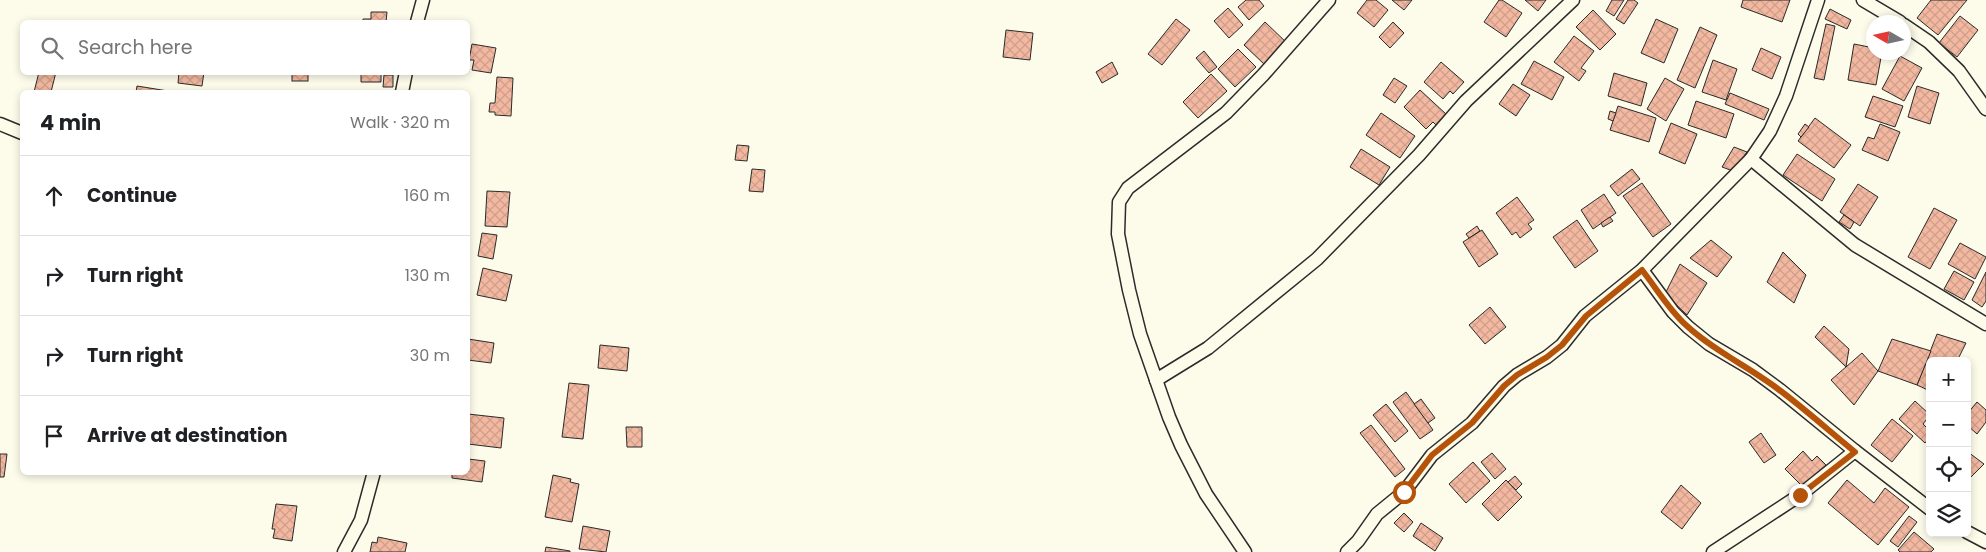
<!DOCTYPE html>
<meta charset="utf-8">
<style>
body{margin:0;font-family:Poppins,sans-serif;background:#f2f2f2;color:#202124}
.controls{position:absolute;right:15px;bottom:15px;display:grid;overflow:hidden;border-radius:8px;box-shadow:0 2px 8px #0003}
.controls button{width:45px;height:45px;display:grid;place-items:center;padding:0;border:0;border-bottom:1px solid #e0e0e0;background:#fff;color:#202124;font:25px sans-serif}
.compass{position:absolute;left:1866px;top:15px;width:45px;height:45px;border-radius:50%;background:#fff;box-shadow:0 2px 8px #0003;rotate:279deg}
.stop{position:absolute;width:15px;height:15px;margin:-11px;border:4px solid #b45309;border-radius:50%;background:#fff}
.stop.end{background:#b45309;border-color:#fff;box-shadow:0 1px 5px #0008}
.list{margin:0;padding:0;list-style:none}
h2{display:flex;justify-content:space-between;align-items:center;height:65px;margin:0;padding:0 20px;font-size:21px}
h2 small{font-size:16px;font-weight:400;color:#757577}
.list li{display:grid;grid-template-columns:32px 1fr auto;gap:15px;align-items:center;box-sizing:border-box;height:80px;padding:0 20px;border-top:1px solid #e0e0e0}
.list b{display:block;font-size:19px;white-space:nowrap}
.list em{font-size:16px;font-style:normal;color:#757577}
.icon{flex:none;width:28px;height:28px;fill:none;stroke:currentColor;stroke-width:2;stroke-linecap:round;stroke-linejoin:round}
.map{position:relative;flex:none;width:1986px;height:552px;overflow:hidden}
.search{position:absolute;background:#fff;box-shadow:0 2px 8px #0003;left:20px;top:20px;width:450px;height:55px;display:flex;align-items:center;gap:12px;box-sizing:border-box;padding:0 18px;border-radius:8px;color:#757577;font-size:19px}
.panel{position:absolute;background:#fff;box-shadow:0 2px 8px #0003;left:20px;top:90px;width:450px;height:385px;border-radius:8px}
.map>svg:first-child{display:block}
.building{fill:url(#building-cross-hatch);stroke:#2b2b2b}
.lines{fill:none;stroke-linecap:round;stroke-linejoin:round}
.street-casing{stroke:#2b2b2b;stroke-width:15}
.street{stroke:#fdfbea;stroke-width:12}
.route{stroke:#b45309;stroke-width:6}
</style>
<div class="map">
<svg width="1986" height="552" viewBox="0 0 1986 552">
<defs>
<pattern id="building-cross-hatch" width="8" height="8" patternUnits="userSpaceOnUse" patternTransform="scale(1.25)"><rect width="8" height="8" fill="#f2b8a0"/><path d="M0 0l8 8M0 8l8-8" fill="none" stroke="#d09e8a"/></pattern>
</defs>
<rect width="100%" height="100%" fill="#fdfbea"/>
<!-- building -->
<g class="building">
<path d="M1246 0H1259L1264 6 1249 20 1238 7Z"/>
<path d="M1367 0H1376L1388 10 1374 27 1357 13Z"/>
<path d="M1392 0H1412L1404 10Z"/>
<path d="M1499 0H1502L1522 13 1506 37 1484 22Z"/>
<path d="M1525 0H1546L1538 11Z"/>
<path d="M1612 0H1624L1614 16 1606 11Z"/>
<path d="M1628 0H1634L1638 3 1624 24 1616 19Z"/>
<path d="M1743 0H1790L1782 22 1741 7Z"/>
<path d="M1931 0H1967L1938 35 1917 18Z"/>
<path d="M1228 8 1243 25 1229 38 1214 21Z"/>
<path d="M1830 9 1851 20 1847 29 1825 19Z"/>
<path d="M1593 10 1616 34 1600 50 1576 27Z"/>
<path d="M371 12H387L386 22H363V19H371Z"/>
<path d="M1960 16 1978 30 1957 57 1939 43Z"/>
<path d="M1176 19 1190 30 1162 65 1148 54Z"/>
<path d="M1656 19 1678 29 1664 63 1641 53Z"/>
<path d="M1265 22 1288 44 1265 65 1244 45Z"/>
<path d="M1393 22 1404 33 1390 48 1379 37Z"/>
<path d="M1826 24 1835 26 1824 80 1814 78Z"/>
<path d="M1700 27 1717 35 1695 88 1677 80Z"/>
<path d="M1006 30 1033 33 1030 60 1003 57Z"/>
<path d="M1574 36 1594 51 1581 68 1586 71 1579 81 1554 62Z"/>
<path d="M472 44 496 48 491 73 472 70 474 60H469Z"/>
<path d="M1854 44 1874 48V52H1882L1876 85 1848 80Z"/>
<path d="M1761 48 1781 57 1772 79 1752 70Z"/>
<path d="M1238 49 1256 67 1235 87 1218 69Z"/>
<path d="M1204 51 1217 67 1209 73 1196 58Z"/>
<path d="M1900 56 1922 68 1904 101 1882 89Z"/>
<path d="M1713 60 1737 69 1726 100 1702 92Z"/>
<path d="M1534 61 1564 77 1552 100 1521 84Z"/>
<path d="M1112 62 1118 74 1102 83 1096 72Z"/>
<path d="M1441 62 1464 82 1453 94 1450 91 1443 99 1424 82Z"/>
<path d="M39 72H56L51 92H34Z"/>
<path d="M179 72H204L202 86 178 83Z"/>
<rect x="292" y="72" width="16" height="9"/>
<path d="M361 72H384V74H381V82H361Z"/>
<path d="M1614 73 1647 83 1641 106 1608 96Z"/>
<path d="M1211 74 1227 91 1198 118 1183 102Z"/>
<path d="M384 75H393V87H383Z"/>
<path d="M497 77 513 78 511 116 495 115V112H489L490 103H495Z"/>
<path d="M1394 78 1407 86 1395 103 1383 95Z"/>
<path d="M1665 78 1684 89 1666 121 1647 109Z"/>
<path d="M1513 84 1530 95 1516 116 1499 104Z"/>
<path d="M137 86 168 91V92H136Z"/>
<path d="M1917 86 1939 93 1930 124 1908 117Z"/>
<path d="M1420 90 1446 114 1436 125 1433 122 1426 129 1404 107Z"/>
<path d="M1730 93 1769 109 1764 120 1725 104Z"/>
<path d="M1873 96 1903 106 1895 127 1865 117Z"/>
<path d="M1696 101 1734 114 1726 138 1688 125Z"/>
<path d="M1618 106 1656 118 1649 142 1610 130Z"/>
<path d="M1610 111 1616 113 1613 121 1608 119Z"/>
<path d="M1381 113 1415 136 1400 158 1366 135Z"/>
<path d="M1815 118 1851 145 1834 168 1798 141Z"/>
<path d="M1671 123 1697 134 1685 164 1659 153Z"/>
<path d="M1805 124 1809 127 1801 137 1798 134Z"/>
<path d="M1880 124 1900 132 1888 161 1862 150 1868 137 1874 139Z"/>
<path d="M737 145 749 146 747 161 735 160Z"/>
<path d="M1734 147 1747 152 1733 171 1722 167Z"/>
<path d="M1361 149 1390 167 1379 185 1350 167Z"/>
<path d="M1797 154 1835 179 1822 201 1783 175Z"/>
<path d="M752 169 765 170 763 192 749 191Z"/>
<path d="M1632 169 1640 179 1618 196 1610 186Z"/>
<path d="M1642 183 1671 224 1653 237 1623 196Z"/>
<path d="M1858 184 1878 197 1860 226 1840 212Z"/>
<path d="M487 191 510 192 507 227 485 226Z"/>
<path d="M1604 194 1616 213 1593 229 1581 210Z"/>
<path d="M1517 197 1534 220 1528 224 1532 229 1520 238 1516 232 1512 235 1496 213Z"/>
<path d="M1934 208 1957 220 1930 269 1908 257Z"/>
<path d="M1844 215 1854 222 1850 229 1839 222Z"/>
<path d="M1610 217 1613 221 1603 227 1601 223Z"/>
<path d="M1577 220 1598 251 1575 268 1553 237Z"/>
<path d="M1477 226 1480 231 1469 238 1466 234Z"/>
<path d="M1482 230 1498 254 1479 267 1463 242Z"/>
<path d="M482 233 497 235 493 259 478 256Z"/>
<path d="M1711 240 1732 257 1717 277 1690 258Z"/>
<path d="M1960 243 1986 257 1975 279 1948 264Z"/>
<path d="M1783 252 1806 275 1794 303 1767 282Z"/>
<path d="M1680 264 1707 283 1687 315 1665 294Z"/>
<path d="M483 268 512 275 506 301 477 295Z"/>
<path d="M1954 271 1974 282 1964 300 1944 289Z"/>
<path d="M1986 272V301L1982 307 1972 300Z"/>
<path d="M1490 307 1506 327 1485 344 1469 325Z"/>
<path d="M1824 326 1849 349 1846 367 1815 337Z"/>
<path d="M1937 334 1966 343 1957 361H1930V391L1917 385Z"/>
<path d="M468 339 494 343 491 363 468 360Z"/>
<path d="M1892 339 1931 351 1917 385 1878 371Z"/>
<path d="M600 345 629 348 627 371 598 368Z"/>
<path d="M1862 353 1878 371 1854 405 1831 380Z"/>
<path d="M569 383 589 385 583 439 562 437Z"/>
<path d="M1406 392 1433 430 1420 439 1393 402Z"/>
<path d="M1421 399 1435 418 1428 423 1414 404Z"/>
<path d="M1915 401 1930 415 1923 424 1926 427 1930 423V437L1925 443 1899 419Z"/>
<path d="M1977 402 1986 410V422L1977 434 1967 425V414Z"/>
<path d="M1386 404 1408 431 1395 442 1373 415Z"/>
<path d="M468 414 504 418 501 448 468 444Z"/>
<path d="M1892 419 1913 436 1892 462 1871 445Z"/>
<path d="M1371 425 1405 469 1395 477 1360 433Z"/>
<path d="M626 427H642V447H627Z"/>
<path d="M1761 433 1776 455 1764 463 1749 442Z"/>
<path d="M1803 451 1812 461 1817 456 1826 465 1803 487 1785 469Z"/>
<path d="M1968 452 1984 464 1967 481V453Z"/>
<path d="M1492 453 1506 469 1495 479 1481 462Z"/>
<path d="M0 454H7L4 477H0Z"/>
<path d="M468 459 485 461 482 482 452 478V472H468Z"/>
<path d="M1473 462 1490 481 1466 503 1449 484Z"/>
<path d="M553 475 571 479 570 482 579 484 572 522 545 517Z"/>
<path d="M1515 476 1522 484 1516 490 1508 482Z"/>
<path d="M1506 480 1522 497 1498 521 1482 504Z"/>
<path d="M1847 480 1874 503 1885 488 1909 507 1878 545 1828 503Z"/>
<path d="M1681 485 1701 503 1682 529 1661 512Z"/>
<path d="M276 504 297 506 292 541 273 538 275 529H272Z"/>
<path d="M1404 513 1413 522 1404 532 1394 523Z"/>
<path d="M1909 516 1917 522 1898 547 1890 541Z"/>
<path d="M1421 523 1443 538 1435 551 1413 536Z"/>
<path d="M583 526 610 531 606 552 579 549Z"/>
<path d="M1914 532 1934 549 1931 552H1900L1898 550Z"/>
<path d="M378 537 407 543 405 552H370L372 542 377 543Z"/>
<path d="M546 547 570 551V552H545Z"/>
</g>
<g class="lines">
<!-- street casing -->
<g class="street-casing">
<g id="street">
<path d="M1863 0 1900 22"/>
<path d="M417 22 423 0"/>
<path d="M1904 25 1929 42 1959 71 1986 109"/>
<path d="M402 92 406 72"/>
<path d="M0 124 22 133"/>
<path d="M1751 159 1855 245 1986 324"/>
<path d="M1642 270 1673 312 1688 327 1709 344 1753 370 1780 390 1855 451 1930 509"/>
<path d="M1156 380 1208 348 1317 259 1419 155 1466 101 1573 0"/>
<path d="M1967 532 1986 542"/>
<path d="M344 552 361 520 374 472"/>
<path d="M1245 552 1206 494 1181 445 1169 417 1140 334 1129 290 1118 234 1119 202 1128 188 1226 113 1263 75 1329 0"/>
<path d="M1347 552 1358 541 1377 514 1404 492 1432 455 1472 423 1504 386 1517 375 1547 357 1562 345 1585 316 1642 270 1751 159 1770 131 1786 96 1818 0"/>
<path d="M1713 552 1800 495 1855 451"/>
</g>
</g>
<!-- street -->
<use href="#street" class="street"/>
</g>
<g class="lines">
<!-- route -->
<path class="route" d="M1404 492 1432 455 1472 423 1504 386 1517 375 1547 357 1562 345 1586 316 1642 270C1657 289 1669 310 1687 326 1714 351 1749 367 1778 389 1805 409 1829 431 1855 452L1800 495"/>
</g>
</svg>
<div class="controls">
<button>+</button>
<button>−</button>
<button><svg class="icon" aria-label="locate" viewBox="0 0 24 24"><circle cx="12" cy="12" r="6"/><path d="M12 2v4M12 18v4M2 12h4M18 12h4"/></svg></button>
<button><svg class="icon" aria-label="layers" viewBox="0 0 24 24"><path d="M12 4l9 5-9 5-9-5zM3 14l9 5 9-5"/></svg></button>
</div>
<svg class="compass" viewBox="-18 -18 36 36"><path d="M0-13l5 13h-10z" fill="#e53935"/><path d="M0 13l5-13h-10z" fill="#757577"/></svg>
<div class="stop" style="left:1404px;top:492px"></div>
<div class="stop end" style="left:1800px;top:495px"></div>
<div class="search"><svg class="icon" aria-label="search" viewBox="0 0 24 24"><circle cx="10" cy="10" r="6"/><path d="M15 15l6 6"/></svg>Search here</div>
<section class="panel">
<h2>4 min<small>Walk · 320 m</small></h2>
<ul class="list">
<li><svg class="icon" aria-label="ahead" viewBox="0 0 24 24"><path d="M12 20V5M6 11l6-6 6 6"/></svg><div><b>Continue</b></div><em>160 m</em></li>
<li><svg class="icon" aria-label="right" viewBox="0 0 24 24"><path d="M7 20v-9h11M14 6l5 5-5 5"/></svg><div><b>Turn right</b></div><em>130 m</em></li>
<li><svg class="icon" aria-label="right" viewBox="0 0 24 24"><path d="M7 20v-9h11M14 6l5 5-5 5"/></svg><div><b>Turn right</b></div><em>30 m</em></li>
<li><svg class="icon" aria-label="arrive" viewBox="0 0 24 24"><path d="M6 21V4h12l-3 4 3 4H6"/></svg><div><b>Arrive at destination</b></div></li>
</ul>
</section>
</div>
